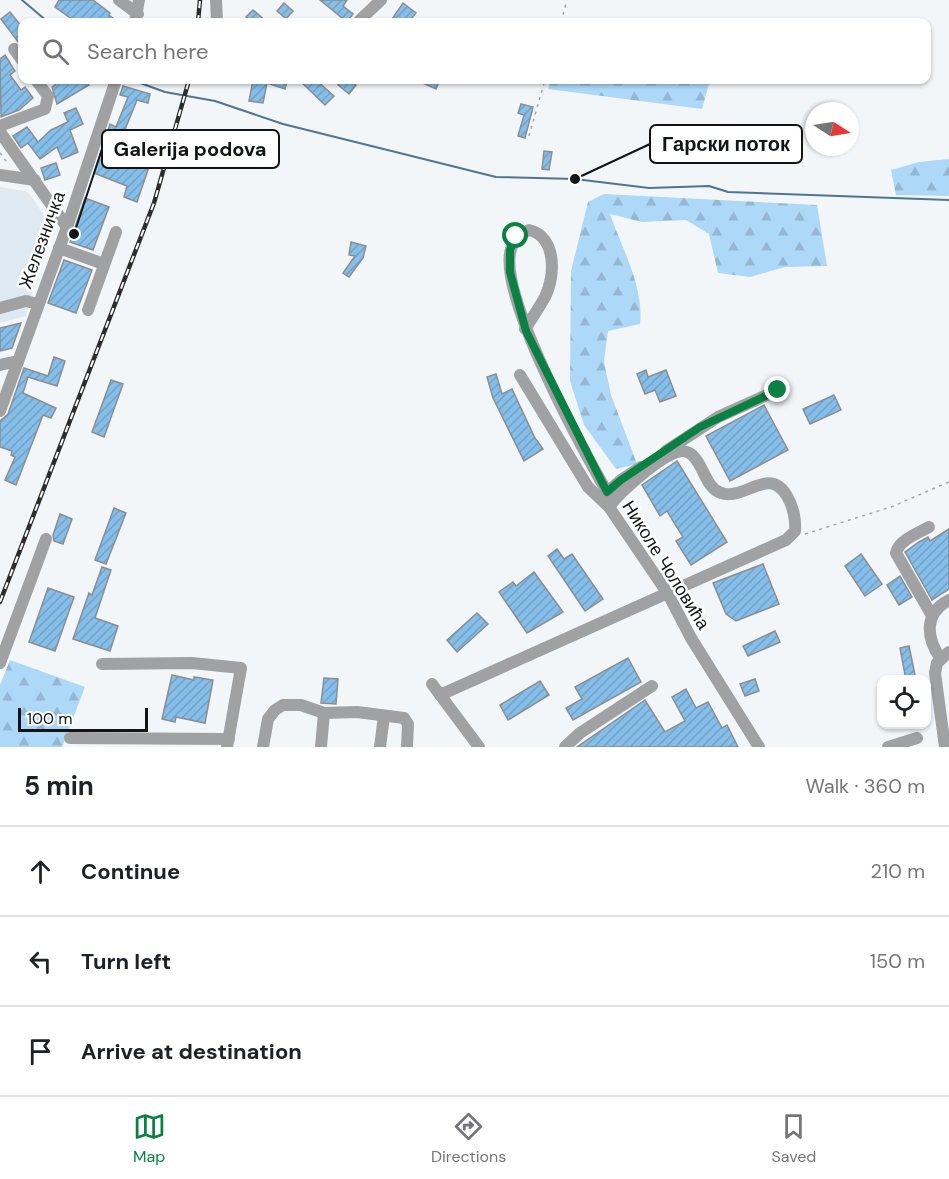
<!DOCTYPE html>
<meta charset="utf-8">
<style>
body{margin:0;font-family:"DM Sans",sans-serif;background:#f2f2f2;color:#202124}
.controls{position:absolute;right:18px;bottom:18px;display:grid;overflow:hidden;border-radius:12px;box-shadow:0 2px 4px #0004}
.controls button{width:54px;height:54px;display:grid;place-items:center;padding:0;border:0;border-bottom:2px solid #e0e0e0;background:#fff;color:#202124;font:30px sans-serif}
.compass{position:absolute;left:805px;top:102px;width:54px;height:54px;border-radius:50%;background:#fff;box-shadow:0 2px 4px #0004;rotate:102deg}
.scale{position:absolute;left:18px;bottom:15px;width:130px;box-sizing:border-box;padding-left:6px;border:3px solid #131415;border-top:0;font-size:16px;line-height:21px;white-space:nowrap;color:#131415;-webkit-text-stroke:4px #fff;paint-order:stroke}
.stop{position:absolute;width:18px;height:18px;margin:-14px;border:4px solid #0b8043;border-radius:50%;background:#fff}
.stop.end{background:#0b8043;border-color:#fff;box-shadow:0 2px 6px #0008}
.list{margin:0;padding:0;list-style:none}
h2{display:flex;justify-content:space-between;align-items:center;height:78px;margin:0;padding:0 24px;font-size:26px}
h2 small{font-size:20px;font-weight:400;color:#757577}
.list li{display:grid;grid-template-columns:39px 1fr auto;gap:18px;align-items:center;box-sizing:border-box;height:90px;padding:0 24px;border-top:2px solid #e0e0e0}
.list b{display:block;font-size:22px;white-space:nowrap}
.list em{font-size:20px;font-style:normal;color:#757577}
.icon{flex:none;width:33px;height:33px;fill:none;stroke:currentColor;stroke-width:2;stroke-linecap:round;stroke-linejoin:round}
.map{position:relative;flex:none;width:949px;height:747px;overflow:hidden}
.search{position:absolute;background:#fff;box-shadow:0 2px 4px #0004;left:18px;right:18px;top:18px;height:66px;display:flex;align-items:center;gap:15px;box-sizing:border-box;padding:0 21px;border-radius:12px;color:#757577;font-size:22px}
.sheet{height:348px;background:#fff}
nav{display:flex;justify-content:space-around;align-items:center;box-sizing:border-box;height:84px;border-top:2px solid #e0e0e0;background:#fff;font-size:16px;color:#757577}
nav a{display:grid;justify-items:center;gap:3px}
nav .on{color:#0b8043}
.map>svg:first-child{display:block}
.built{fill:#dfe9f1}
.forest{fill:url(#forest-firs)}
.lines{fill:none;stroke-linecap:round;stroke-linejoin:round}
.stream{stroke:#4e7592;stroke-width:2}
.building{fill:url(#building-hatch);stroke:#8b8e91;stroke-width:1.5}
.path{stroke:#a3a6a8;stroke-width:1.5;stroke-dasharray:3 4.5;stroke-linecap:butt}
.minor{stroke:#9fa1a2;stroke-width:12}
.rail-casing{stroke:#2c2d2e;stroke-width:4.5}
.rail{stroke:#fff;stroke-width:2;stroke-dasharray:7;stroke-linecap:butt}
.route{stroke:#0b8043;stroke-width:8}
.labels{text-anchor:middle;stroke-width:5;stroke-linejoin:round;paint-order:stroke}
.street-label{font-size:18px;fill:#131415;stroke:#fff}
.leader{fill:none;stroke:#131415;stroke-width:2}
.callout-dot{fill:#131415;stroke:#fff;stroke-width:2}
.callout{fill:#fff;stroke:#131415;stroke-width:2}
.callout-label{font-size:20px;text-anchor:middle;font-weight:bold;fill:#131415}
</style>
<div class="map">
<svg width="949" height="747" viewBox="0 0 949 747">
<defs>
<pattern id="forest-firs" width="22" height="20" patternUnits="userSpaceOnUse" patternTransform="scale(1.5)"><rect width="22" height="20" fill="#add8f8"/><path d="M5 1l3.5 6h-7zM16 11l3.5 6h-7z" fill="#94b8d4"/></pattern>
<pattern id="building-hatch" width="6" height="6" patternUnits="userSpaceOnUse" patternTransform="scale(1.5)"><rect width="6" height="6" fill="#85bee8"/><path d="M-1 1l2-2M0 6l6-6M5 7l2-2" fill="none" stroke="#72a2c6"/></pattern>
</defs>
<rect width="100%" height="100%" fill="#f3f6f9"/>
<!-- built -->
<path class="built" d="M0 187 28 192 46 218 48 234 26 316 0 323Z"/>
<!-- forest -->
<g class="forest">
<path d="M551 80H710L702 109 548 89Z"/>
<path d="M949 159V196L896 195 891 170 919 162Z"/>
<path d="M604 194 817 205 827 266 785 267 750 277 718 273 709 234 686 220 642 222 610 214C622 249 644 286 640 324L608 331 604 362 611 395 637 464 616 469 584 425 570 381 571 271 588 202Z"/>
<path d="M10 660 85 687 62 747H0V685Z"/>
</g>
<g class="lines">
<!-- stream -->
<g class="stream">
<path d="M22 0 48 22"/>
<path d="M132 80 165 92 215 101 283 124 496 177 575 179 649 188 709 186 728 192 949 200"/>
</g>
</g>
<!-- building -->
<g class="building">
<path d="M59 0H93L110 13 109 15 118 22H76L55 7Z"/>
<path d="M320 0H347L343 6 353 14 347 22Z"/>
<path d="M284 3 293 11 286 19 277 11Z"/>
<path d="M403 3 416 13 409 22H390Z"/>
<path d="M253 10 267 22H252L246 17Z"/>
<path d="M10 12 22 27V47L1 19Z"/>
<path d="M5 55 15 71 10 75 21 90 25 87 33 98 19 110 1 117 0 59Z"/>
<path d="M52 80H86L89 85 57 104 52 87 55 85Z"/>
<path d="M253 80H279L287 82 285 89 267 83 263 103 249 101Z"/>
<path d="M299 80H316L334 96 325 105Z"/>
<path d="M342 80H350L356 85 349 94 338 85Z"/>
<path d="M416 80H440L436 89Z"/>
<path d="M123 86 150 94 148 103 137 100 124 132 135 139 127 153 151 161 137 202 124 197 127 186 94 173 110 124 116 127 128 97 120 95Z"/>
<path d="M521 104 533 107 525 138 518 136 524 115 518 113Z"/>
<path d="M76 108 83 124 70 130 78 152 62 159 57 147 40 159 28 143 21 148 13 136 27 127 38 142 51 130 68 122 64 113Z"/>
<path d="M544 151 552 152 549 170 542 169Z"/>
<path d="M56 163 60 175 45 180 41 168Z"/>
<path d="M85 198 109 207 93 250 70 242Z"/>
<path d="M351 242 366 246 363 258 349 277 343 273 355 256 349 255Z"/>
<path d="M64 260 92 270 76 313 48 303Z"/>
<path d="M21 323 12 348 0 351V328Z"/>
<path d="M54 357 65 361 57 386 28 377 23 393 56 408 51 418 43 415 16 485 5 480 15 457 11 455 12 451 0 447V421L8 414 24 368 48 376Z"/>
<path d="M646 370 648 377 666 370 676 396 660 402 655 390 645 394 637 374Z"/>
<path d="M496 374 502 394 512 389 535 438 543 449 524 461 493 398 487 377Z"/>
<path d="M111 380 123 384 104 437 92 432Z"/>
<path d="M834 395 841 410 810 424 803 409Z"/>
<path d="M764 405 788 450 730 481 706 436Z"/>
<path d="M677 461 727 542 691 565 676 541 683 537 667 511 660 516 642 485Z"/>
<path d="M114 508 126 513 106 564 95 560Z"/>
<path d="M60 514 72 519 63 544 54 541 53 535Z"/>
<path d="M949 529V589L932 600 905 552 919 542 928 537 930 541Z"/>
<path d="M557 549 564 559 572 554 603 599 585 611 548 556Z"/>
<path d="M861 554 882 584 865 596 845 566Z"/>
<path d="M763 564 779 604 736 621 726 614 713 583Z"/>
<path d="M102 567 111 570 95 618 118 626 110 651 73 639 89 593 92 595Z"/>
<path d="M534 572 563 612 527 633 499 592 513 582 516 586Z"/>
<path d="M900 576 912 597 899 605 887 585Z"/>
<path d="M48 588 74 597 55 651 29 642Z"/>
<path d="M477 613 488 624 457 652 447 640Z"/>
<path d="M775 631 780 642 748 656 743 646Z"/>
<path d="M909 646 916 680H906L900 648Z"/>
<path d="M628 658 641 682 573 720 566 708 582 699 575 687Z"/>
<path d="M172 675 194 680V677L213 680 205 723 176 717 175 722 162 719Z"/>
<path d="M324 678 338 679 336 704 321 703Z"/>
<path d="M755 679 759 691 745 696 740 684Z"/>
<path d="M540 681 549 695 508 720 500 705Z"/>
<path d="M686 689 696 708 708 702 722 728 727 725 738 747H577L645 700 665 732 685 721 672 697Z"/>
</g>
<g class="lines">
<!-- path -->
<g class="path">
<path d="M561 22 567 0"/>
<path d="M529 136 545 80"/>
<path d="M0 153 9 165"/>
<path d="M805 534 891 507 949 482"/>
</g>
<!-- minor -->
<g class="minor">
<path d="M119 0 138 14"/>
<path d="M216 0 217 22"/>
<path d="M135 22 139 0"/>
<path d="M358 22 381 0"/>
<path d="M14 49 22 60"/>
<path d="M0 126 45 109 48 96 36 80"/>
<path d="M0 132 67 227"/>
<path d="M0 175 35 180"/>
<path d="M59 248 104 264"/>
<path d="M0 308 26 301 38 304"/>
<path d="M88 310 116 232"/>
<path d="M525 329C532 318 539 308 545 297 556 275 556 236 529 230 519 235 514 238 511 249 497 294 582 448 607 492"/>
<path d="M0 365 18 361"/>
<path d="M520 375 588 487 609 507 668 594 691 638 759 747"/>
<path d="M0 411 67 227 116 80"/>
<path d="M666 451 718 417 778 390"/>
<path d="M603 496 621 480 641 467"/>
<path d="M929 527C918 533 899 540 896 553L931 614"/>
<path d="M940 658C926 637 924 613 949 600"/>
<path d="M0 663 46 539"/>
<path d="M102 664 192 663 241 668 227 747"/>
<path d="M432 684 479 747"/>
<path d="M440 695 786 540 795 531C796 520 793 506 787 496 769 465 745 501 721 493 706 488 704 467 694 457 690 452 683 450 677 452 660 457 619 492 609 507"/>
<path d="M70 738 229 739"/>
<path d="M263 747 268 719 275 710 283 705H301L324 713 357 712 404 718 408 724 407 747"/>
<path d="M321 747 324 713"/>
<path d="M380 747 384 716"/>
<path d="M565 747 580 733 652 686"/>
<path d="M888 747 917 738"/>
<path d="M945 747 935 673 937 663 949 652"/>
</g>
<!-- rail casing -->
<g class="rail-casing">
<g id="rail">
<path d="M198 22 200 0"/>
<path d="M0 602 154 203 189 80"/>
</g>
</g>
<!-- rail -->
<use href="#rail" class="rail"/>
</g>
<g class="lines">
<!-- route -->
<path class="route" d="M516 236 510 250V272L526 331 607 492 621 480 700 427 778 390"/>
</g>
<g class="labels">
<!-- street labels -->
<g class="street-label">
<text transform="translate(42 240) rotate(-70)" y="6">Железничка</text>
<text transform="translate(666 565) rotate(58)" y="6">Николе Чоловића</text>
</g>
</g>
<!-- callouts -->
<path class="leader" d="M575 179L650 144M74 234L102 149"/>
<g class="callout-dot">
<circle cx="575" cy="179" r="6"/>
<circle cx="74" cy="234" r="6"/>
</g>
<g class="callout">
<rect x="650" y="125" width="152" height="38" rx="6"/>
<rect x="102" y="130" width="177" height="38" rx="6"/>
</g>
<g class="callout-label">
<text x="726" y="151">Гарски поток</text>
<text x="190" y="156">Galerija podova</text>
</g>
</svg>
<div class="controls">
<button><svg class="icon" aria-label="locate" viewBox="0 0 24 24"><circle cx="12" cy="12" r="6"/><path d="M12 2v4M12 18v4M2 12h4M18 12h4"/></svg></button>
</div>
<svg class="compass" viewBox="-18 -18 36 36"><path d="M0-13l5 13h-10z" fill="#e53935"/><path d="M0 13l5-13h-10z" fill="#757577"/></svg>
<div class="scale">100 m</div>
<div class="stop" style="left:516px;top:236px"></div>
<div class="stop end" style="left:778px;top:390px"></div>
<div class="search"><svg class="icon" aria-label="search" viewBox="0 0 24 24"><circle cx="10" cy="10" r="6"/><path d="M15 15l6 6"/></svg>Search here</div>
</div>
<section class="sheet">
<h2>5 min<small>Walk · 360 m</small></h2>
<ul class="list">
<li><svg class="icon" aria-label="ahead" viewBox="0 0 24 24"><path d="M12 20V5M6 11l6-6 6 6"/></svg><div><b>Continue</b></div><em>210 m</em></li>
<li><svg class="icon" aria-label="left" viewBox="0 0 24 24"><path d="M17 20v-9H6M10 6l-5 5 5 5"/></svg><div><b>Turn left</b></div><em>150 m</em></li>
<li><svg class="icon" aria-label="arrive" viewBox="0 0 24 24"><path d="M6 21V4h12l-3 4 3 4H6"/></svg><div><b>Arrive at destination</b></div></li>
</ul>
</section>
<nav>
<a class="on"><svg class="icon" aria-label="map" viewBox="0 0 24 24"><path d="M3 6l6-2 6 2 6-2v14l-6 2-6-2-6 2zM9 4v14M15 6v14"/></svg>Map</a>
<a><svg class="icon" aria-label="directions" viewBox="0 0 24 24"><path d="M12 3l9 9-9 9-9-9zM9 14v-3h6M13 9l2 2-2 2"/></svg>Directions</a>
<a><svg class="icon" aria-label="saved" viewBox="0 0 24 24"><path d="M7 4h10v16l-5-4-5 4z"/></svg>Saved</a>
</nav>
